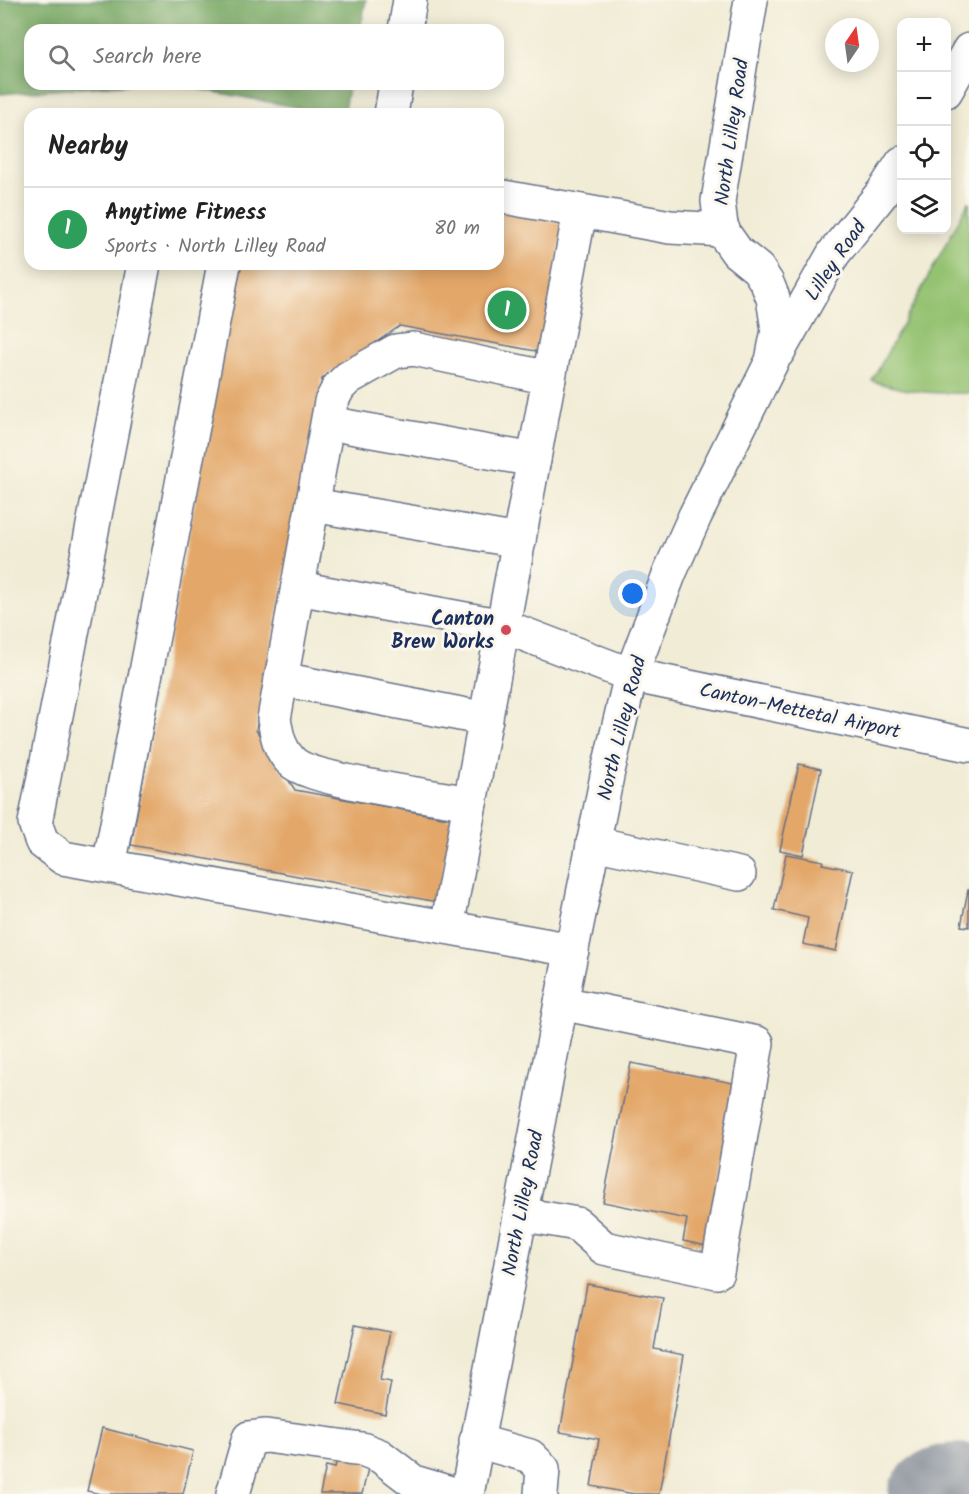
<!DOCTYPE html>
<meta charset="utf-8">
<style>
body{margin:0;font-family:Kalam,sans-serif;background:#f2f2f2;color:#222}
.controls{position:absolute;right:18px;top:18px;display:grid;overflow:hidden;border-radius:12px;box-shadow:0 3px 15px #0003}
.controls button{width:54px;height:54px;display:grid;place-items:center;padding:0;border:0;border-bottom:2px solid #e0e0e0;background:#fff;color:#222;font:30px sans-serif}
.compass{position:absolute;left:825px;top:18px;width:54px;height:54px;border-radius:50%;background:#fff;box-shadow:0 3px 15px #0003;rotate:13deg}
.you{position:absolute;left:633px;top:594px;width:21px;height:21px;margin:-15px;border:4px solid #fff;border-radius:50%;background:#1a73e8;box-shadow:0 0 0 9px #1a73e833}
.badge{display:grid;place-items:center;width:39px;height:39px;border-radius:50%;background:#d1495b;color:#fff;font-size:20px;font-weight:700}
.pin{position:absolute;translate:-50% -50%;border:3px solid #fff;box-shadow:0 2px 6px #0006}
.list{margin:0;padding:0;list-style:none}
h2{display:flex;justify-content:space-between;align-items:center;height:78px;margin:0;padding:0 24px;font-size:26px}
h2 small{font-size:20px;font-weight:400;color:#767676}
.list li{display:grid;grid-template-columns:39px 1fr auto;gap:18px;align-items:center;box-sizing:border-box;height:84px;padding:0 24px;border-top:2px solid #e0e0e0}
.list b{display:block;font-size:22px;white-space:nowrap}
.list p{margin:0;font-size:20px;white-space:nowrap;color:#767676}
.list em{font-size:20px;font-style:normal;color:#767676}
.icon{flex:none;width:33px;height:33px;fill:none;stroke:currentColor;stroke-width:2;stroke-linecap:round;stroke-linejoin:round}
.map{position:relative;flex:none;width:969px;height:1494px;overflow:hidden}
.search{position:absolute;background:#fff;box-shadow:0 3px 15px #0003;left:24px;top:24px;width:480px;height:66px;display:flex;align-items:center;gap:15px;box-sizing:border-box;padding:0 21px;border-radius:18px;color:#767676;font-size:22px}
.panel{position:absolute;background:#fff;box-shadow:0 3px 15px #0003;left:24px;top:108px;width:480px;height:162px;border-radius:18px}
.map>svg:first-child{display:block}
.green{fill:#94c271;stroke:#587868;stroke-width:1.5}
.forest{fill:#77a863;stroke:#496c60;stroke-width:1.5}
.lines{fill:none;stroke-linecap:round;stroke-linejoin:round}
.taxiway{stroke:#868e9a;stroke-width:72}
.building{fill:#e3a769}
.minor-casing{stroke:#667188;stroke-width:36}
.minor{stroke:#fff;stroke-width:33}
.poi-dot{fill:#d1495b;stroke:#fbf7ec;stroke-width:2}
.labels{text-anchor:middle;stroke-width:6;stroke-linejoin:round;paint-order:stroke}
.street-label{font-size:20px;fill:#1b2f5e;stroke:#fbf7ec}
.poi-label{font-size:20px;font-weight:bold;fill:#1b2f5e;stroke:#fbf7ec;text-anchor:end}
</style>
<div class="map">
<svg width="969" height="1494" viewBox="0 0 969 1494">
<rect width="100%" height="100%" fill="#fbf7ec"/>
<filter id="ink" filterUnits="userSpaceOnUse"><feTurbulence type="fractalNoise" baseFrequency=".0167" numOctaves="2"/><feDisplacementMap in="SourceGraphic" scale="12" xChannelSelector="R" yChannelSelector="G"/><feConvolveMatrix kernelMatrix="1 2 1 2 8 2 1 2 1" color-interpolation-filters="sRGB"/></filter>
<filter id="wash" filterUnits="userSpaceOnUse"><feTurbulence type="fractalNoise" baseFrequency=".008" numOctaves="4" result="noise"/><feDisplacementMap in="SourceGraphic" scale="24" xChannelSelector="R" yChannelSelector="G"/><feGaussianBlur stdDeviation="1.35" result="paint"/><feColorMatrix in="noise" values="0 0 0 0 0 0 0 0 0 0 0 0 0 0 0 0 0 1.4 0 .05"/><feComposite in="paint" operator="in"/></filter>
<g filter="url(#wash)">
<rect width="100%" height="100%" fill="#f1ecd5"/>
<!-- green -->
<path class="green" d="M969 201V393C933 394 907 392 872 381Z"/>
<!-- forest -->
<g class="forest">
<path d="M0 0H366L360 30H30V84H132L0 94Z"/>
<path d="M172 84H349L343 114H333Z"/>
</g>
<g class="lines">
<!-- taxiway -->
<path class="taxiway" d="M924 1494C934 1481 953 1477 969 1480"/>
</g>
<g id="blocks">
<!-- building -->
<g class="building">
<path d="M498 211 564 223 541 352 400 326 322 379 256 730 295 790 453 819 437 902 131 845 239 264H498Z"/>
<path d="M799 764 821 769 803 855 780 850Z"/>
<path d="M786 854 823 861 822 864 853 870 836 951 803 944 808 918 774 910Z"/>
<path d="M968 890H969V927L961 926Z"/>
<path d="M631 1063 738 1084 707 1246 683 1241 687 1219 603 1202Z"/>
<path d="M587 1284 663 1298 654 1349 684 1355 659 1494H634L591 1486 599 1439 560 1432Z"/>
<path d="M355 1325 390 1332 380 1380 391 1382 385 1414 338 1404Z"/>
<path d="M102 1428 193 1451 183 1494H101L87 1491Z"/>
<path d="M338 1453 370 1460 362 1494H320L326 1466 335 1468Z"/>
</g>
</g>
</g>
<g filter="url(#ink)">
<use href="#blocks" fill-opacity="0" stroke="#667188" stroke-width="1.5"/>
<g class="lines">
<!-- minor casing -->
<g class="minor-casing">
<g id="minor">
<path d="M405 30 410 0"/>
<path d="M946 91 969 50"/>
<path d="M391 114 396 84"/>
<path d="M498 196 670 227 723 230"/>
<path d="M144 264 35 823 42 842 63 858 572 950"/>
<path d="M778 352 834 253 883 192 902 163"/>
<path d="M328 423 534 460"/>
<path d="M313 505 519 541"/>
<path d="M298 588 503 626 631 675 969 745"/>
<path d="M281 679 486 719"/>
<path d="M470 803C438 797 308 780 291 761 279 749 277 735 274 719L331 402 339 387 348 378 396 351 414 349 549 378"/>
<path d="M593 843 739 874"/>
<path d="M109 866 224 264"/>
<path d="M447 927 580 211"/>
<path d="M520 1214 577 1224 604 1248 717 1272 757 1043 561 1003"/>
<path d="M476 1441 530 1456 543 1469 541 1494"/>
<path d="M233 1494 249 1438 266 1436 362 1449 380 1456 414 1482 454 1494"/>
<path d="M467 1494 561 1003 608 771 631 675 670 572 695 516 772 361 778 330 773 298 767 283 758 269 737 252 725 235 721 226 718 201 751 0"/>
</g>
</g>
<!-- minor -->
<use href="#minor" class="minor"/>
</g>
</g>
<!-- markers -->
<circle class="poi-dot" cx="506" cy="630" r="6"/>
<g class="labels">
<!-- street labels -->
<g class="street-label">
<text transform="translate(731 132) rotate(-82)" y="7">North Lilley Road</text>
<text transform="translate(835 260) rotate(-56)" y="7">Lilley Road</text>
<text transform="translate(800 710) rotate(12)" y="7">Canton-Mettetal Airport</text>
<text transform="translate(621 728) rotate(-76)" y="7">North Lilley Road</text>
<text transform="translate(522 1203) rotate(-79)" y="7">North Lilley Road</text>
</g>
<!-- poi labels -->
<g class="poi-label">
<text x="494" y="625">Canton<tspan x="494" dy="23">Brew Works</tspan></text>
</g>
</g>
</svg>
<div class="controls">
<button>+</button>
<button>−</button>
<button><svg class="icon" aria-label="locate" viewBox="0 0 24 24"><circle cx="12" cy="12" r="6"/><path d="M12 2v4M12 18v4M2 12h4M18 12h4"/></svg></button>
<button><svg class="icon" aria-label="layers" viewBox="0 0 24 24"><path d="M12 4l9 5-9 5-9-5zM3 14l9 5 9-5"/></svg></button>
</div>
<svg class="compass" viewBox="-18 -18 36 36"><path d="M0-13l5 13h-10z" fill="#e53935"/><path d="M0 13l5-13h-10z" fill="#767676"/></svg>
<div class="you"></div>
<div class="pin badge" style="left:507px;top:310px;background:#2e9e5b">1</div>
<div class="search"><svg class="icon" aria-label="search" viewBox="0 0 24 24"><circle cx="10" cy="10" r="6"/><path d="M15 15l6 6"/></svg>Search here</div>
<section class="panel">
<h2>Nearby<small></small></h2>
<ul class="list">
<li><span class="badge" style="background:#2e9e5b">1</span><div><b>Anytime Fitness</b><p>Sports · North Lilley Road</p></div><em>80 m</em></li>
</ul>
</section>
</div>
